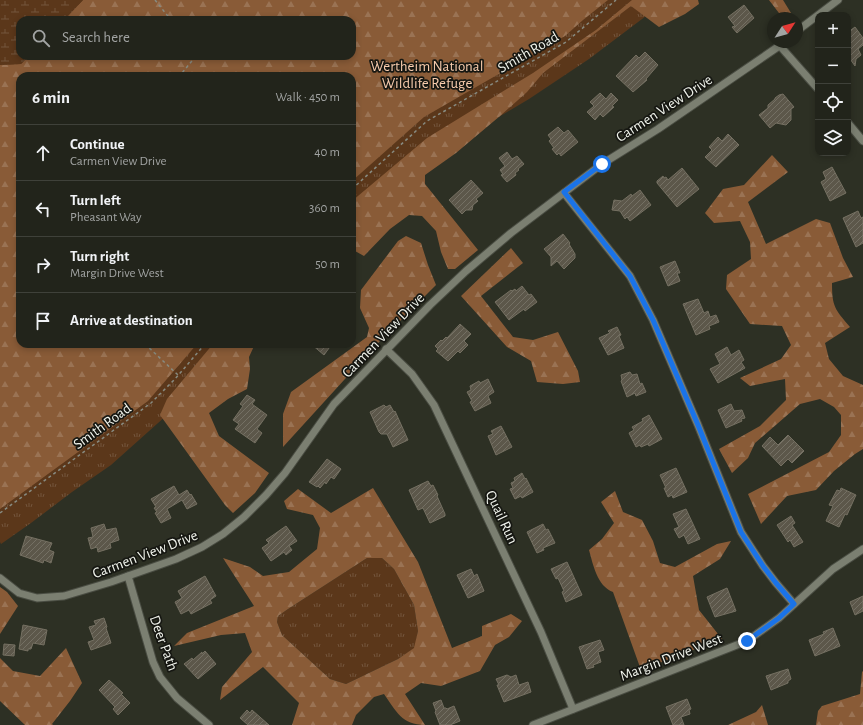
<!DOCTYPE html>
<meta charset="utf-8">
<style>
body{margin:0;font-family:"Alegreya Sans",sans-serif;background:#2e3028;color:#f1f3f6}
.controls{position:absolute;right:12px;top:12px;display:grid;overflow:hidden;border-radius:8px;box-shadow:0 2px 6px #0003}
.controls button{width:36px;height:36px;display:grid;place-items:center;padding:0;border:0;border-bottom:1px solid #3f413a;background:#22241b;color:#f1f3f6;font:20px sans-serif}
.compass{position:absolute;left:767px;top:12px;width:36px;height:36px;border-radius:50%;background:#22241b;box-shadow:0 2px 6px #0003;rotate:54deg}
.stop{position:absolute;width:12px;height:12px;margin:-9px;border:3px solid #1a73e8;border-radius:50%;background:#fff}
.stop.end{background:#1a73e8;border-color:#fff;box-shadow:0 1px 4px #0008}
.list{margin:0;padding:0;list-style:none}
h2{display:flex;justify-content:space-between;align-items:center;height:52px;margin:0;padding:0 16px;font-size:17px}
h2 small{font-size:13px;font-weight:400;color:#a2a4a3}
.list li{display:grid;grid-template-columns:26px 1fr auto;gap:12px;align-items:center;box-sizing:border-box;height:56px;padding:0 16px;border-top:1px solid #3f413a}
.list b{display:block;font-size:15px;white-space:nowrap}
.list p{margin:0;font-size:13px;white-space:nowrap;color:#a2a4a3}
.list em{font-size:13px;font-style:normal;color:#a2a4a3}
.icon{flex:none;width:22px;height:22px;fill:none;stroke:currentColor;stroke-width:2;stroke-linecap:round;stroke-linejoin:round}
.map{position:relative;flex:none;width:863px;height:725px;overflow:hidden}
.search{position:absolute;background:#22241b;box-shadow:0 2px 6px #0003;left:16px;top:16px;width:340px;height:44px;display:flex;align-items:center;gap:10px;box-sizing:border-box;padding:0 14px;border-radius:12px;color:#a2a4a3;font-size:15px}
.panel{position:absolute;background:#22241b;box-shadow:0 2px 6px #0003;left:16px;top:72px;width:340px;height:276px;border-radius:12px}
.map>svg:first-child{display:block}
.grass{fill:url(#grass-tufts);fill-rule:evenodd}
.forest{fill:url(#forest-firs);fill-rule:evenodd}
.wetland{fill:url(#wetland-marsh)}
.building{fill:url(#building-hatch);stroke:#757062}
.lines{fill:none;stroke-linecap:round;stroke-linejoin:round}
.minor-casing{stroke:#4a4d43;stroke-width:9}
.path{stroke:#888b81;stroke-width:1.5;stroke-dasharray:3 3;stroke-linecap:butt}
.minor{stroke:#7b7f71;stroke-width:7}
.route{stroke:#1a73e8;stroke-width:5}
.labels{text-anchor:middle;stroke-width:3.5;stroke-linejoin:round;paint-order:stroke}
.street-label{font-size:15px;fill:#f2f5ed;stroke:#161712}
.park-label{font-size:15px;fill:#f7cbac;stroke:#161712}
</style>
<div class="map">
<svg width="863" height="725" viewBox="0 0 863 725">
<defs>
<pattern id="grass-tufts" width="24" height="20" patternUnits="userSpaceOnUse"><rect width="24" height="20" fill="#5b371a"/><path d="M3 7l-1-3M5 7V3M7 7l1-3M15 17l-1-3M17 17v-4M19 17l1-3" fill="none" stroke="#73553c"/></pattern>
<pattern id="forest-firs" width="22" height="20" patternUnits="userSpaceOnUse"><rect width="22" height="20" fill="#895b37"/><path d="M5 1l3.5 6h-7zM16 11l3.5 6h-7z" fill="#9a7354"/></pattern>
<pattern id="wetland-marsh" width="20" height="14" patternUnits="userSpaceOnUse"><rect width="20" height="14" fill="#5b371a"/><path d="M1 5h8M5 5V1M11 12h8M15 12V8" fill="none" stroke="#73553c"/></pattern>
<pattern id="building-hatch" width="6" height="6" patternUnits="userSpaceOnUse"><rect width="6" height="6" fill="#5c574a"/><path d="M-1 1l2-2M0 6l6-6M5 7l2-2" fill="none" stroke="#747064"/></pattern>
</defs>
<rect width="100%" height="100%" fill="#2d3024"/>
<!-- grass -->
<g class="grass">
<path d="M0 0H676L650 13 589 59 529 99 482 127 440 157 352 237V76H20V344H243L167 415 111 465 72 492 31 523 1 544 0 542ZM20 20H352V56H20Z"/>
<path d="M367 558H382L394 569 414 605 418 631 415 648 398 659 346 684 330 679 282 635 277 622 278 616 288 609Z"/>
</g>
<!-- forest -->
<g class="forest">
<path d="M83 0H608L583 20 565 36 424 117 352 181V76H20V344H197L148 401 0 509V65L21 64 29 56H352V20H64Z"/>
<path d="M632 0H698L699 4 685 14 659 27 631 6 543 73 527 92 500 116 456 153 425 175V184L478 250 455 269H448L441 252 436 231 422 216 409 215 390 229 364 256 355 251 352 242V201L427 138 533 73 596 30Z"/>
<path d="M769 0H783L791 13 782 17Z"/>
<path d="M772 155 788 172 748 202 766 244 816 219 830 223 843 258 853 277 832 283C832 307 835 309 850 327L825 343 829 359 843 376 863 385V449L855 454 834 471 816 490 787 496 761 524 748 494 829 452 841 435V415L834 407 820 399 800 404 755 443 748 458 732 473 719 449 760 426 786 400 785 379 750 386 740 378 781 359 791 345 782 326 750 324 726 289 727 275 751 259 750 242 740 221 714 223 705 213 723 189 744 185Z"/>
<path d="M406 236 421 243 428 265 436 285 375 346 283 447V414L291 392 367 337 369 328 360 308 361 290 398 241Z"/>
<path d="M511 248 523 263 481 296 513 337 533 340 558 332 578 371 580 382 563 384 537 382 531 361 507 347 461 296Z"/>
<path d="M213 344H255L249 357 250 369 247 389 228 399 209 413 219 436 269 473 255 493 233 513 225 505 160 415 167 399Z"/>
<path d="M373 488 418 562 452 648 482 636V626L511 614 522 621 509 637 495 645 480 671 441 686 421 683 405 694 425 725C402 725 396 711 384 694L374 697 356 715 352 725H292L299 703 263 667 220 700 222 687 252 652 245 633 221 635 174 646 187 633 254 606 223 558 250 567 263 576 289 572 317 549 320 528 313 515 287 509 284 501 298 489 331 513ZM367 558H382L394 569 414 605 418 631 414 648 398 659 346 684 330 679 282 635 277 622 278 616 288 609Z"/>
<path d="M615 491 623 512 642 520 653 541 660 563 675 567 717 544 731 541 720 559 693 576 699 610 722 639 641 670 613 592C597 586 593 564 589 550L602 539 614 523 601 502Z"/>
<path d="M0 587 7 592 18 606 0 634Z"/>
<path d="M66 648 82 683 70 701 52 724 53 725H25L0 701V658L13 671 40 676Z"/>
<path d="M863 671V725H816L818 711 822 706 860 694 862 672Z"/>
<path d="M762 705 768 725H728L756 712Z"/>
</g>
<!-- wetland -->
<path class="wetland" d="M0 0H83L64 20H20V56H29L21 64 0 65Z"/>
<!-- building -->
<g class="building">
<path d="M744 5 754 18 737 33 732 27 735 26 728 17Z"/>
<path d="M855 27 863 38V45L858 49 861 55 856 59 855 66 848 56V32Z"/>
<path d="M645 52 658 65 646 79 647 80 633 92 616 76 636 55 639 58Z"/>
<path d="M600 93 606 99 611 93 618 100 612 106 614 107 603 117 600 114 595 120 587 112 594 106 590 102Z"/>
<path d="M783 94 794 107 791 109V120L786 125 776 123 770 128 759 115 768 108V105L775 99V98L779 95Z"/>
<path d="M558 127 564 133 568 130 578 142 561 156 559 153 557 155 552 149 554 148 549 141 551 139 548 135Z"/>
<path d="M728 134 739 145 716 167 705 157 712 150 709 147 718 137 722 141Z"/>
<path d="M507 152 512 159 517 156 524 164 518 169 519 170 515 173 516 175 507 182 501 175 503 174 500 170 505 166 499 158Z"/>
<path d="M832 167 846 193 830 201 821 182 826 179 823 172Z"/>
<path d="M682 168 699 189 677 207 657 183V181L663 176 664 178 666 177 668 180Z"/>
<path d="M471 180 483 193 476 199 478 201 473 205 472 210H466L462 214 449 200Z"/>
<path d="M640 190 651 205 630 221 627 217 625 219 620 211 612 210 614 200 622 201 631 194 632 196Z"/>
<path d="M858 211 861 218 863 217V243L856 247 843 218Z"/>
<path d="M563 234 570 243 569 244 575 254V258L564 269 557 261 551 266V257L544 249Z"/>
<path d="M675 261 680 273H677L680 281 668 286 660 267Z"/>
<path d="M522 286 529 295 531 294 537 302 525 311 524 309 509 320 495 302 511 290 512 291 515 289 516 291Z"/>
<path d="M698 299 704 313 708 311 710 317 716 315 719 322 709 326 710 329 696 335 683 304Z"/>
<path d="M460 324 471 334 464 341 468 345 460 353 458 351 448 361 436 351 438 349 435 346 441 340 442 341 446 337 447 338Z"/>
<path d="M617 327 621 335 619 336 624 348 608 355 599 338 610 333 608 331Z"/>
<path d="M311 344H332L324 355Z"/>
<path d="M727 347 731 355 739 350 744 360 741 362 745 368 718 383 710 369 720 364 715 354Z"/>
<path d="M630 372 632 375 637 374 640 384 642 383 646 392 636 396 635 393 627 397 621 381 622 380 621 375Z"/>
<path d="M488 379 494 392 488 396 491 403 475 411 470 402 472 401 467 392 471 390 470 386 479 381 480 383Z"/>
<path d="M247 395 255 400 252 404 267 415 257 429 262 433 255 443 235 429 239 424 233 420 243 406 240 404Z"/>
<path d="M731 404 734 411 742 410 745 418 741 419 742 421 726 428 718 410Z"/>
<path d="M384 405 386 407 390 405 394 412 395 411 408 440 393 447 387 434H381L379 432 370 412Z"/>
<path d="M649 415 662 439 649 446 648 444 641 447 640 445 636 447 629 433 634 430 632 427 643 421 642 419Z"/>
<path d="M501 426 512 447 496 455 488 436 493 434 491 431Z"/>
<path d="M788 435 804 451 792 463 788 459 781 466 762 446 770 437 778 445Z"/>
<path d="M327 459 341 469 334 479 331 477 326 484 325 482 320 488 318 486 317 487 309 482Z"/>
<path d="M676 468 687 492 673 498 672 495 668 497 664 488H666L660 475Z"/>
<path d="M522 473 525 479 526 478 533 492 522 498 521 496 515 499 510 489 513 488 511 483 515 481 514 478Z"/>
<path d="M428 481 431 486 433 485 438 495 437 496 445 514V516L430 523 423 508 418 510 409 490Z"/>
<path d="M174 486 179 495 187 490 190 495 191 494 197 504 187 509 182 500 167 509 171 518 161 523 155 513 157 512 154 508 156 507 151 499Z"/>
<path d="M841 488 856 495 847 515 845 514 839 527 826 521 833 506 829 505 837 490 840 491Z"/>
<path d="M686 509 700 539 688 544 684 535 679 538 674 529 679 527 673 514Z"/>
<path d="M791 516 795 523 792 525 803 542 794 547 790 540 788 542 777 525Z"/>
<path d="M104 524 106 530 116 528 119 540 110 543 111 548 98 552 97 547 91 549 88 538 93 537 91 528Z"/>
<path d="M543 524 546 530 548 529 555 543 543 548 544 550 537 553 527 532Z"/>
<path d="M286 526 297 541 289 546 292 550 286 555 284 552 271 561 262 548 269 543 266 540Z"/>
<path d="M26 536 52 543 49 550 54 552 51 563 44 560 43 563 20 555Z"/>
<path d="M567 562 582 595 566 602 562 592 564 591 558 578 556 579 551 569Z"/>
<path d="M471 569 474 576 477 574 484 591 468 598 457 575Z"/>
<path d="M205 576 216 596 210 600 212 603 191 614 189 610 181 614 175 602 182 598 178 591Z"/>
<path d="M727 588 736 611 715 617 707 597Z"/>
<path d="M863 596V611L855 615 850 602Z"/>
<path d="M104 618 107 627 106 628 111 643 91 650 88 642 94 640 89 627 96 625 94 621Z"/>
<path d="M23 625 47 630 44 645 33 643 31 649H28V651L19 649Z"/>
<path d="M833 628 840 646 815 656 809 640 824 634 823 632Z"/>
<path d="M600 640 604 650 598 652 601 662 593 665 594 667 587 669 579 647Z"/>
<path d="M4 644 15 645 14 656 3 655Z"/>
<path d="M205 651 216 664 198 679 184 664 192 658 193 660 202 652V654Z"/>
<path d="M788 669 791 679 788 681V683L771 690 766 676Z"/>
<path d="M507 675 511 677 516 675 519 685 528 682 531 692 504 702 497 685H499L496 679Z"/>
<path d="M109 680 123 693 121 694 130 703 118 715 113 709 115 707 99 690Z"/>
<path d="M687 699 691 709 689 710 690 714 681 717 684 725H673L666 707Z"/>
<path d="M441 700 444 708H446L447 709 454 706 460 721 450 725H440L435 712 436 711 433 703Z"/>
<path d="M247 710 250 713 252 710 269 725H248L240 718Z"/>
</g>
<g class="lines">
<!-- minor casing -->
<g class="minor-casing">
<g id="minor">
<path d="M797 31 838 0"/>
<path d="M780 46 818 89"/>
<path d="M848 123 863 141"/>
<path d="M564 193 630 276 653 320 698 425 741 532 763 566 776 583 794 604"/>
<path d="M386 349 412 374 434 405 541 632 573 709"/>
<path d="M128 576 153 662 160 677 177 698 209 725"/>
<path d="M0 578 19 593 37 598 64 596 111 582 176 559 202 547 223 534 244 517 266 495 285 473 334 404 430 305 466 271 511 233 602 164 658 129 785 42"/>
<path d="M533 725 747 641 779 618 833 569 863 549"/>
</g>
</g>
<!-- path -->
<g class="path">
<path d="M155 0 171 20"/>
<path d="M171 76 182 73 196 56"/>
<path d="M352 189 427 121 566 42 616 0"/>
<path d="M145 344 178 375"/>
<path d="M0 513 151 403 175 379 205 344"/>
</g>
<!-- minor -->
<use href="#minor" class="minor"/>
</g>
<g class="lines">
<!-- route -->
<path class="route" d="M602 164 564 192 630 276 653 320 698 425 741 532 763 566 776 583 794 604 779 618 747 641"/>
</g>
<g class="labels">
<!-- street labels -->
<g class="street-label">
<text transform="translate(528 52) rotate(-30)" y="5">Smith Road</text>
<text transform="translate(664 108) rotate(-33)" y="5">Carmen View Drive</text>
<text transform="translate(383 335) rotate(-46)" y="5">Carmen View Drive</text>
<text transform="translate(102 426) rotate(-36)" y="5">Smith Road</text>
<text transform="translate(502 517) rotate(65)" y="5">Quail Run</text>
<text transform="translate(145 554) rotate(-21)" y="5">Carmen View Drive</text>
<text transform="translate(164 643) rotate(70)" y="5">Deer Path</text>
<text transform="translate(671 657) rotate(-21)" y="5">Margin Drive West</text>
</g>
<!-- park labels -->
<g class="park-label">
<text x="427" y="71">Wertheim National<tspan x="427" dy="17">Wildlife Refuge</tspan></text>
</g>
</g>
</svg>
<div class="controls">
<button>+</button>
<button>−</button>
<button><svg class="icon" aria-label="locate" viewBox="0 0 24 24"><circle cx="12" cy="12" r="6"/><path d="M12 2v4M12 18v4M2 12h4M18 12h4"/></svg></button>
<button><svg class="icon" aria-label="layers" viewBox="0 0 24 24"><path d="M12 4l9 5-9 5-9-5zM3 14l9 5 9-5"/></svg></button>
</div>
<svg class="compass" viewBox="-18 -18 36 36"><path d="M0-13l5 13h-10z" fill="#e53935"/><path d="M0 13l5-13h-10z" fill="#a2a4a3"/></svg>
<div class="stop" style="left:602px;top:164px"></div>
<div class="stop end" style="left:747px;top:641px"></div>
<div class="search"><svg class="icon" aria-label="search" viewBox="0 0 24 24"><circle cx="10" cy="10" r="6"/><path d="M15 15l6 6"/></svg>Search here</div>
<section class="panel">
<h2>6 min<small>Walk · 450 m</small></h2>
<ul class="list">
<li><svg class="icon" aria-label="ahead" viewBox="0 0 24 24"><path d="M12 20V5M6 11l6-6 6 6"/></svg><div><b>Continue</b><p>Carmen View Drive</p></div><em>40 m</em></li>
<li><svg class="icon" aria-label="left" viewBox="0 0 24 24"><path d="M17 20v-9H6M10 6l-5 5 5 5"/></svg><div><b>Turn left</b><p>Pheasant Way</p></div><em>360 m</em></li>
<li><svg class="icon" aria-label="right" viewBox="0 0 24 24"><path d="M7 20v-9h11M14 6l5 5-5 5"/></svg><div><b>Turn right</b><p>Margin Drive West</p></div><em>50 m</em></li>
<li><svg class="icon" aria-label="arrive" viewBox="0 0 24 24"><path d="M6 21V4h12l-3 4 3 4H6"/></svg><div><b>Arrive at destination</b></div></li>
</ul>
</section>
</div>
